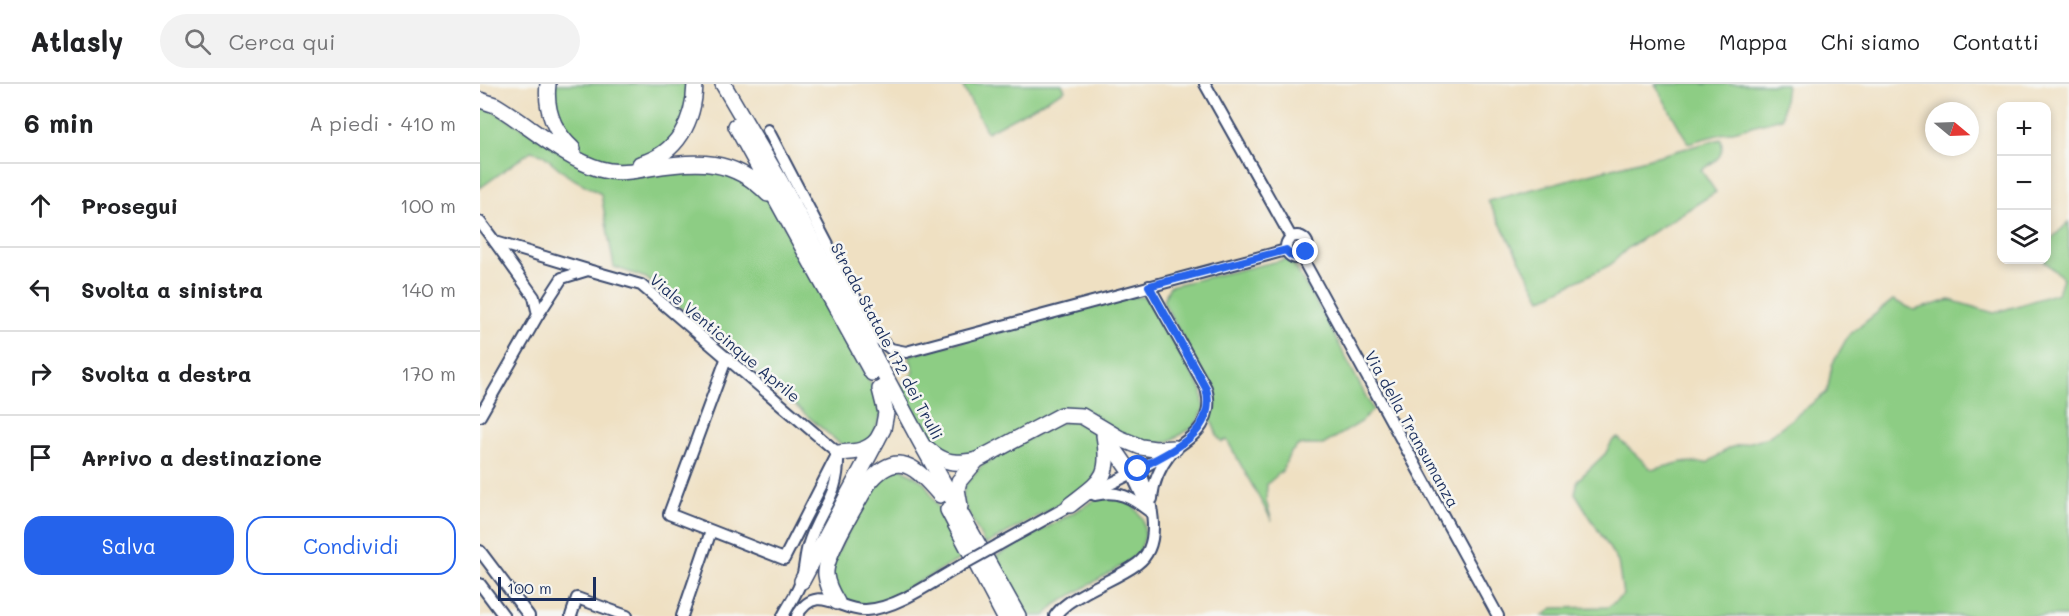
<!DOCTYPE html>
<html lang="it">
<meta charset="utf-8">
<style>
body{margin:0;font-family:Mali,sans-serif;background:#f2f2f2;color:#202124}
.controls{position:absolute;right:18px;top:18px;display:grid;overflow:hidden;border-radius:12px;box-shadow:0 3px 9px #0003}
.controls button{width:54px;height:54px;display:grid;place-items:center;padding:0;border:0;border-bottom:2px solid #e0e0e0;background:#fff;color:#202124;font:30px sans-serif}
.compass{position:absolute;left:1445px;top:18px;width:54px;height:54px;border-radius:50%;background:#fff;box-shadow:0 3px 9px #0003;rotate:109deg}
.scale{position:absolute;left:18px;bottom:15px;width:98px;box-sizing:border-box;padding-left:6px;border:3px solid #1b2f5e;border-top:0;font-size:16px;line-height:21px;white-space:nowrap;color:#1b2f5e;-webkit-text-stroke:4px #f6f6f2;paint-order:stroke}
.stop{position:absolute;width:18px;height:18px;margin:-14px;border:4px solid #2563eb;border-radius:50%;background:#fff}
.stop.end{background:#2563eb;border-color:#fff;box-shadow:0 2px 6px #0008}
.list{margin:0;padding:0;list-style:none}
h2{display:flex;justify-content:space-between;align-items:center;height:78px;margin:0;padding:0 24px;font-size:26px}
h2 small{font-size:20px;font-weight:400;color:#757577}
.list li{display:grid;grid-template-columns:39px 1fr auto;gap:18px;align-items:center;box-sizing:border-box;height:84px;padding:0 24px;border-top:2px solid #e0e0e0}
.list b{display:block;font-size:22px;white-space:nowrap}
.list em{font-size:20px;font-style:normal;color:#757577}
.actions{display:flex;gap:12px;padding:18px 24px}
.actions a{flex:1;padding:14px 0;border:2px solid #2563eb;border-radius:18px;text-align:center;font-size:21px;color:#2563eb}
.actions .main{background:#2563eb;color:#fff}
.icon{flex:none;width:33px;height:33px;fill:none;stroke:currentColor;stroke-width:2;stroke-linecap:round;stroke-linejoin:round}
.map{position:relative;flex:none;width:1589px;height:532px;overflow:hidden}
header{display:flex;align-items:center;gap:36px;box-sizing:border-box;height:84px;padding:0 30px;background:#fff;border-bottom:2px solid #e0e0e0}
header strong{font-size:28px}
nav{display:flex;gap:33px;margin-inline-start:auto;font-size:21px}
.search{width:420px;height:54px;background:#f2f2f2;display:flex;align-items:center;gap:15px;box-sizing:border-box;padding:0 21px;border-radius:33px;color:#757577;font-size:22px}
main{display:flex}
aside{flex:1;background:#fff}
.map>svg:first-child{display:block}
.green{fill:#8dcd84;stroke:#547e71;stroke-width:1.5}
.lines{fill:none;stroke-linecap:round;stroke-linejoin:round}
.minor-casing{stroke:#3b4a6d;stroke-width:14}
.highway-casing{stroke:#3b4a6d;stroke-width:18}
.minor{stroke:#fff;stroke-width:10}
.highway{stroke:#fff;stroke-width:15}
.minor-bridge-casing{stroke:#3b4a6d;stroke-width:14;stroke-linecap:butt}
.minor-bridge{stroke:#fff;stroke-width:10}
.route{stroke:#2563eb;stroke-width:8}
.labels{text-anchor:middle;stroke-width:5;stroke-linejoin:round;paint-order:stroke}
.street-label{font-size:16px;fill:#1b2f5e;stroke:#f6f6f2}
</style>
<header>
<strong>Atlasly</strong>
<div class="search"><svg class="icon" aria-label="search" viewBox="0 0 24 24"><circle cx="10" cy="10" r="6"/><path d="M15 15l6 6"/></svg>Cerca qui</div>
<nav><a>Home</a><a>Mappa</a><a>Chi siamo</a><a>Contatti</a></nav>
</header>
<main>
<aside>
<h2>6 min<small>A piedi · 410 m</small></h2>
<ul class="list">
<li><svg class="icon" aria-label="ahead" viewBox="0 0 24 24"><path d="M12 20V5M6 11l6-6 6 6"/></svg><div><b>Prosegui</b></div><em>100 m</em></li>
<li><svg class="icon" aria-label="left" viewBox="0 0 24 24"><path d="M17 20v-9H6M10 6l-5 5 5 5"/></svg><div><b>Svolta a sinistra</b></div><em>140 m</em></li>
<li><svg class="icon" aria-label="right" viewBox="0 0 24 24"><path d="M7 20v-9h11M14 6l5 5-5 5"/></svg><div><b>Svolta a destra</b></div><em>170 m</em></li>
<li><svg class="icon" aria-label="arrive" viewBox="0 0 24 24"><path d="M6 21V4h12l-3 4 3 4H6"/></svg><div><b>Arrivo a destinazione</b></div></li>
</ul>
<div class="actions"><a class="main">Salva</a><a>Condividi</a></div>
</aside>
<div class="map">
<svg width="1589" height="532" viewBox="0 0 1589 532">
<rect width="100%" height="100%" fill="#f6f6f2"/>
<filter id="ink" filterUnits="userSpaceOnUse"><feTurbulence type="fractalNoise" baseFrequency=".0167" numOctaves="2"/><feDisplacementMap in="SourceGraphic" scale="12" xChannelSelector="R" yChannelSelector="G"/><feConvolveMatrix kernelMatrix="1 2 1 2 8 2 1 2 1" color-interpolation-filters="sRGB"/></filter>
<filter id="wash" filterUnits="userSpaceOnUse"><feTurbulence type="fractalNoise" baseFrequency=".008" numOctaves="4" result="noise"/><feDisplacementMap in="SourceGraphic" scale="24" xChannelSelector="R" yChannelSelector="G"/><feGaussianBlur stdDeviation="1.35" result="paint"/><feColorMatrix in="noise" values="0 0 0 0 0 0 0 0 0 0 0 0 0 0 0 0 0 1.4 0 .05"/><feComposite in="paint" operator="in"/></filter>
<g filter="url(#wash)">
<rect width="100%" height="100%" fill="#efe0c2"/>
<!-- green -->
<g class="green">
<path d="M72 0H210C210 9 210 19 208 28 207 35 191 58 186 63 151 96 90 75 75 32 71 23 72 10 72 0Z"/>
<path d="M488 0H582L585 6 507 48 483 3Z"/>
<path d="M1175 0H1306L1302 34 1208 59Z"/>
<path d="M0 19 117 87 221 80 249 86 290 116 401 318 403 326 390 359 366 362 358 358 166 194 134 183 121 110 88 92 62 70 51 67 0 104Z"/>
<path d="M1241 55C1245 74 1235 77 1221 86L1236 108 1149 163 1130 181 1061 215 1008 117Z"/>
<path d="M1589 138V532H1063L1073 524 1128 523 1143 511 1138 478 1095 409 1098 396 1125 370 1133 356 1138 354 1172 386 1202 378 1227 379 1249 364 1288 353 1347 308 1352 281 1368 252 1413 216 1434 226 1470 216 1514 229 1578 209 1583 194 1563 176H1566L1567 159Z"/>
<path d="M807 175 813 179 847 237 893 326 878 340 843 361H819L810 369 802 387 787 400 786 417 792 437 747 356 742 358 738 353 731 336 730 305 683 217 690 202Z"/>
<path d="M652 213H666L722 306 724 326 714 343 688 358 667 361 642 350 606 327 583 323 493 372 476 376 453 363 419 305 434 288 429 271Z"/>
<path d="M593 336 615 349 624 370 609 404 505 461 484 420 483 410 485 401 502 381 573 341Z"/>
<path d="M420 383 444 398 486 472 400 519 384 522 369 519 356 510 350 485 391 400Z"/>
<path d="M631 412 653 421 663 435 665 452 660 467 645 480 575 521 565 532H543L513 474 617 415Z"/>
</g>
</g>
<g filter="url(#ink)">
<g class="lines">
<!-- minor casing -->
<g class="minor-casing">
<g id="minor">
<path d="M725 0 811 153"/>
<path d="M288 46 396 253 411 265 426 268 806 166"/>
<path d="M0 138 15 158 108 186"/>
<circle cx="817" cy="163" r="11"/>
<path d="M15 158 54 213 58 231"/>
<path d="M821 172 1018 532"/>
<path d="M247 273 189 430 304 475 358 369"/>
<path d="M0 332 58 231 82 194 108 186 161 201 358 369"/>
<path d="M651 389 666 421"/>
<path d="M610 410C636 397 708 364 722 341 729 328 730 318 726 304L669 202"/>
<path d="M615 411C637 405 652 414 669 427"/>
<path d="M672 415C673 398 680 383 691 369"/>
<path d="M518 461 596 418"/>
<path d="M0 467 49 532"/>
<path d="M0 500 24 532"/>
<path d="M91 532 97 514 147 532"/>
<path d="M202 532 231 447"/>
<path d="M303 532C309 520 319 507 322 494 325 483 325 472 328 462 339 424 360 414 358 369"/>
<path d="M317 532C336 497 360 528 386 526 418 524 454 497 482 481"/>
<path d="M575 532C583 520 596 514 608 507 624 498 642 491 657 480 685 460 670 410 659 385"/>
</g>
</g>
<!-- highway casing -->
<g class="highway-casing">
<g id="highway">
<path d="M68 0C65 25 74 48 93 65"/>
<path d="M243 0 300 97 440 357 538 532"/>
<path d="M0 16 15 21C49 41 83 74 120 85 136 90 154 87 170 84 216 76 254 74 288 110"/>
<path d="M256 42 392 289"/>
<path d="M160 80C198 69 214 37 215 0"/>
<path d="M626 353 651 389"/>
<path d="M448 365C464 380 476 380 497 376"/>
<path d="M358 369C374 368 386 368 397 356"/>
<path d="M590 421C622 396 631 394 624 351"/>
<path d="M480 422 477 405 479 397 497 376 582 331 602 332 639 354 661 363 675 365 695 364"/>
<path d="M468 426 524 532"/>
<path d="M322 497 403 345 406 329 400 305"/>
<path d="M357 518C352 510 347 501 346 491 344 471 377 420 388 400 417 363 437 384 460 411"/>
</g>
</g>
<!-- minor -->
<use href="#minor" class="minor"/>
<!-- highway -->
<use href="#highway" class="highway"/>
<!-- minor-bridge casing -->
<g class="minor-bridge-casing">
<path id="minor-bridge" d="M482 481 518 461"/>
</g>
<!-- minor-bridge -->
<use href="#minor-bridge" class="minor-bridge"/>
</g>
</g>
<g class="lines" filter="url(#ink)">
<!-- route -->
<path class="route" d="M658 385C690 367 738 349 726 304L669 202 806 166C811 174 819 176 826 168"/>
</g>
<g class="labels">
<!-- street labels -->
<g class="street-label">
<text transform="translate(245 254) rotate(40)" y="6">Viale Venticinque Aprile</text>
<text transform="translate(407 257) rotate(62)" y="6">Strada Statale 172 dei Trulli</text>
<text transform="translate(932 345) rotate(61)" y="6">Via della Transumanza</text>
</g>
</g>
</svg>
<div class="controls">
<button>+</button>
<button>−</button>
<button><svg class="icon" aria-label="layers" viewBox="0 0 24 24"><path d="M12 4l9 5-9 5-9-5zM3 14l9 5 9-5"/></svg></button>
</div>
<svg class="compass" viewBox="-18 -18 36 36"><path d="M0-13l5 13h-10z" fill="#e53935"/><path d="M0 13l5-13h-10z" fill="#757577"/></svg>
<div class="scale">100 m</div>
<div class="stop" style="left:658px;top:385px"></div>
<div class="stop end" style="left:826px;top:168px"></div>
</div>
</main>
